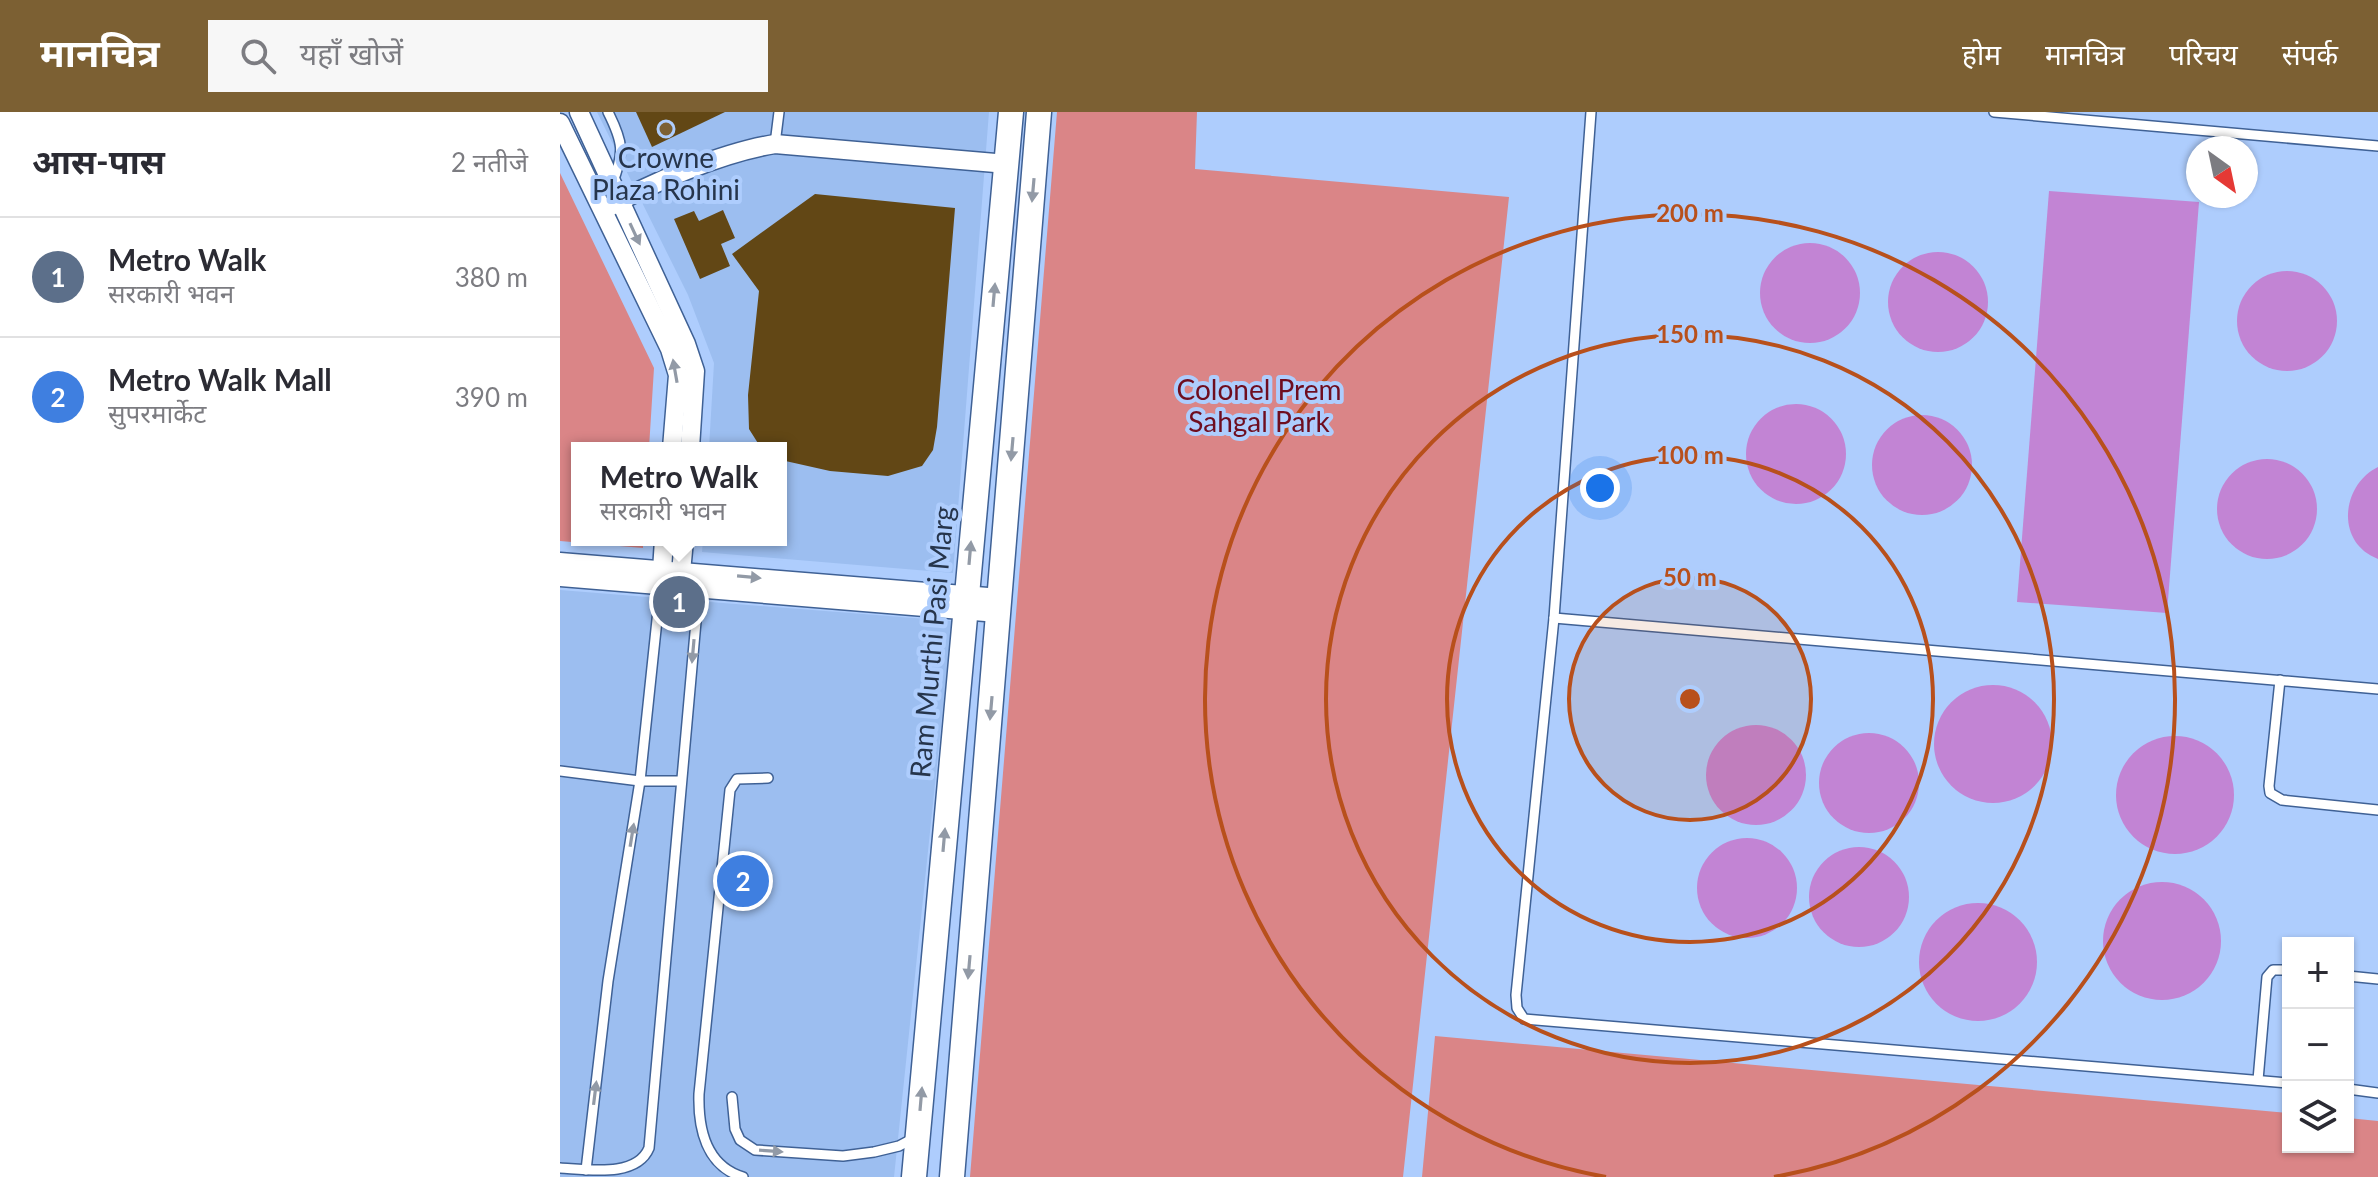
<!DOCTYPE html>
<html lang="hi">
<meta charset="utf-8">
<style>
body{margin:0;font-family:Lato,"Noto Sans Devanagari",sans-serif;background:#f7f7f7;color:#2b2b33}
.controls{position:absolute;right:24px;bottom:24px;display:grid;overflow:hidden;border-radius:0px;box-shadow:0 2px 6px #0004}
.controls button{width:72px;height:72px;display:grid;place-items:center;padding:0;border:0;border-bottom:2px solid #e1e1e2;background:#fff;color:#2b2b33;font:40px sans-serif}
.compass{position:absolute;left:1626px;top:24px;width:72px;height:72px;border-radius:50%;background:#fff;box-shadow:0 2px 6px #0004;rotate:147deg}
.you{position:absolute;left:1040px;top:376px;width:28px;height:28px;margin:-20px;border:6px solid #fff;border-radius:50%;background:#1a73e8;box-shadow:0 0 0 12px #1a73e833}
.badge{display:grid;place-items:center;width:52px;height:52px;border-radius:50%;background:#7c6033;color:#fff;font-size:26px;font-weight:700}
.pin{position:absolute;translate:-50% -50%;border:4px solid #fff;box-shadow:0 2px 8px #0006}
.popup{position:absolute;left:11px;top:330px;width:216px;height:104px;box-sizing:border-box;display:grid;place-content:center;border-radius:0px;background:#fff;filter:drop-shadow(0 2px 6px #0005);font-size:26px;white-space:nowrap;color:#7c7c81}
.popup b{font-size:30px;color:#2b2b33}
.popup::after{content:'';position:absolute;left:50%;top:100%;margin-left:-16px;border:16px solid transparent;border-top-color:#fff}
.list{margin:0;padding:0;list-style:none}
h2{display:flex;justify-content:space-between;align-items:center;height:104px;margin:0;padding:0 32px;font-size:34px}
h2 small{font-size:26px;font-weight:400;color:#7c7c81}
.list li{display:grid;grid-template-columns:52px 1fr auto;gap:24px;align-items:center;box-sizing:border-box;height:120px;padding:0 32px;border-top:2px solid #e1e1e2}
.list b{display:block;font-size:30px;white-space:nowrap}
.list p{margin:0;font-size:26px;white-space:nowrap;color:#7c7c81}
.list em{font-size:26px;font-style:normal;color:#7c7c81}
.icon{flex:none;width:44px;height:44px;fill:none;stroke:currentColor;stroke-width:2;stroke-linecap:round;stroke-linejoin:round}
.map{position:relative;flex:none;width:1818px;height:1065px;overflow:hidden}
header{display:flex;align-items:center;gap:48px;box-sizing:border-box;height:112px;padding:0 40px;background:#7c6033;color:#fff}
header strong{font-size:38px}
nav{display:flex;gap:44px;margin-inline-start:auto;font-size:28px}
.search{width:560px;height:72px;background:#f7f7f7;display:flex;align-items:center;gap:20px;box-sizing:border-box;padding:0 28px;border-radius:0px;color:#7c7c81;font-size:30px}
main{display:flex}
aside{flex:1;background:#fff}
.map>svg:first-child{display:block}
.built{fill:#9cbef0}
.green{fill:#da8587}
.water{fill:#c284d4}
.building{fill:#624715}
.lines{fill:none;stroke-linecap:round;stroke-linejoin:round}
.service-casing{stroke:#3f6195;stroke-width:12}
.minor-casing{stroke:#3f6195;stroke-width:21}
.tertiary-casing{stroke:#3f6195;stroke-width:27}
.service{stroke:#fff;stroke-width:9}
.minor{stroke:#fff;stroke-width:18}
.tertiary{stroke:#fff;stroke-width:24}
.oneway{fill:#929aa6}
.ring{fill:none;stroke:#b8501c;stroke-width:4}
.poi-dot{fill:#7c6033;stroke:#aecdfd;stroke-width:3}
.labels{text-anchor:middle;stroke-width:8;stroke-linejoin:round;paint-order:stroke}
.poi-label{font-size:28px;fill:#26354c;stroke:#aecdfd}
.park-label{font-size:28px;fill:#6e0d1f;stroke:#aecdfd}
.street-label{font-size:28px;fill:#26354c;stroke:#aecdfd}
.centre{fill:#b8501c;stroke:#aecdfd;stroke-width:4}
.ring-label{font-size:24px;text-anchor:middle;font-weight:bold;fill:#b8501c;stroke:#aecdfd;stroke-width:8;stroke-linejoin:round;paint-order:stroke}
</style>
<header>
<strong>मानचित्र</strong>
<div class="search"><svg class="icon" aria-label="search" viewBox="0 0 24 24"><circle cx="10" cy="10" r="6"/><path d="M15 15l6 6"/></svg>यहाँ खोजें</div>
<nav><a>होम</a><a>मानचित्र</a><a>परिचय</a><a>संपर्क</a></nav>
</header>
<main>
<aside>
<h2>आस-पास<small>2 नतीजे</small></h2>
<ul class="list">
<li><span class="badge" style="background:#5c6f8a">1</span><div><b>Metro Walk</b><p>सरकारी भवन</p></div><em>380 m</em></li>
<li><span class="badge" style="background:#3f7fe0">2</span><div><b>Metro Walk Mall</b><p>सुपरमार्केट</p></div><em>390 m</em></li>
</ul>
</aside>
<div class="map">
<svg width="1818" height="1065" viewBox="0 0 1818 1065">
<rect width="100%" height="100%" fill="#aecdfd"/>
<!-- built -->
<g class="built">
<path d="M37 0H429L393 461 142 440 143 428H221V336H149L154 251 128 183Z"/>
<path d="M0 478 392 509 334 1065H0Z"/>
</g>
<!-- green -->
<g class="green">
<path d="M497 0H637L635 57 949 85 843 1065H410Z"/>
<path d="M0 61 94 256 89 336H17V428H83V436L0 429Z"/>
<path d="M875 924 1728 1001V1035H1788V1006L1818 1009V1065H862Z"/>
</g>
<!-- water -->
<g class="water">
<path d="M1489 79 1639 90 1607 501 1457 490Z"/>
<circle cx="1250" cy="181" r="50"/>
<circle cx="1378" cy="190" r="50"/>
<circle cx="1727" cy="209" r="50"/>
<circle cx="1236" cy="342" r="50"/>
<circle cx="1362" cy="353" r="50"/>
<circle cx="1707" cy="397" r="50"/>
<path d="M1818 355V447C1775 431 1781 373 1818 355Z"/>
<circle cx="1433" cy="632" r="59"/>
<circle cx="1196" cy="663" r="50"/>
<circle cx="1309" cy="671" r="50"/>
<circle cx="1615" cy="683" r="59"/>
<circle cx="1187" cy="776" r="50"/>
<circle cx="1299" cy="785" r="50"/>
<circle cx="1602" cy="829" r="59"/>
<circle cx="1418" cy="850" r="59"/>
</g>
<!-- building -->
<g class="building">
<path d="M76 0H165L92 35Z"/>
<path d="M255 82 395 96 377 315 373 338 362 354 328 364 270 359 221 348V336H201L189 317 188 283 199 179 172 142Z"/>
<path d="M163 98 175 126 161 132 170 154 140 167 114 107 134 99 139 109Z"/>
</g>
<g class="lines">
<!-- service casing -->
<g class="service-casing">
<g id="service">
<path d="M48 0C63 30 65 40 52 72"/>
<path d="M1031 0 994 506 956 883 957 896 964 907 1728 971"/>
<path d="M1434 0 1818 34"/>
<path d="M215 32 219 0"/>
<path d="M994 506 1818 577"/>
<path d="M1720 568 1709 674 1710 681 1722 688 1818 698"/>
<path d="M0 659 80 669H121"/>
<path d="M1788 864 1818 867"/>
<path d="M1698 968 1707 865 1713 858H1728"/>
<path d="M1788 977 1818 981"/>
<path d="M172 985 175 1017 180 1028 195 1038 283 1044 314 1040 339 1034 354 1026"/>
<path d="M0 1056C32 1058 77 1065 89 1036L139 476"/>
<path d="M26 1058 48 869 80 669 101 470"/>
<path d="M183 1065C146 1054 138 1016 139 982L170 678 177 667 208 666"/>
</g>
</g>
<!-- minor casing -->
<g class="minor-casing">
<g id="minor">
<path d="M19 0 126 232 135 259 130 336"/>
<path d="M0 11 110 237 118 263 112 336"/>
<path d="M44 98C89 71 164 40 215 32L447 52"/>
<path d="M0 450 440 486"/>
<path d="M102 458 104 428"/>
<path d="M121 460 124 428"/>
<path d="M0 465 438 501"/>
</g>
</g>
<!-- tertiary casing -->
<g class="tertiary-casing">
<g id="tertiary">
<path d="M354 1065 451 0"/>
<path d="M392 1065 479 0"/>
</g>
</g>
<!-- service -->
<use href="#service" class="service"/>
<!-- minor -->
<use href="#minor" class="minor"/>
<!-- tertiary -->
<use href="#tertiary" class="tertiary"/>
</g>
<!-- one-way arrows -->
<defs><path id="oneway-solid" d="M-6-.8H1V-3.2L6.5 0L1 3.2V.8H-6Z" transform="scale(2)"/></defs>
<g class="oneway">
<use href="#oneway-solid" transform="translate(473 78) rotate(95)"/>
<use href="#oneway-solid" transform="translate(75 122) rotate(65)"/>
<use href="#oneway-solid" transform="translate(434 183) rotate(-85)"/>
<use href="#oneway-solid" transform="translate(115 259) rotate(-100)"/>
<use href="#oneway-solid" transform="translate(452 337) rotate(95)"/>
<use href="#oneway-solid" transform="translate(410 441) rotate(-85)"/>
<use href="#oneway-solid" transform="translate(189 465) rotate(5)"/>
<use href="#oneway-solid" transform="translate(133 539) rotate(95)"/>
<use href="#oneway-solid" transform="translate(431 596) rotate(95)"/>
<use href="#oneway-solid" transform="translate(72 723) rotate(-81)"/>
<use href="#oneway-solid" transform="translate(384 728) rotate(-85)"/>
<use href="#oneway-solid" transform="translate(409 855) rotate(95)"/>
<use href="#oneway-solid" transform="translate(35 981) rotate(-83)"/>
<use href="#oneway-solid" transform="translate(361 987) rotate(-85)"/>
<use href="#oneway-solid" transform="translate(211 1039) rotate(4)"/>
</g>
<!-- distance rings -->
<circle cx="1130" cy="587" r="121" fill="#b8501c" fill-opacity=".12"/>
<g class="ring">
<circle cx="1130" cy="587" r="121"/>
<circle cx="1130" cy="587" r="243"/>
<circle cx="1130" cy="587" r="364"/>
<path d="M1046 1065A485 485 0 1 1 1214 1065"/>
</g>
<!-- markers -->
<circle class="poi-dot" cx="106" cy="17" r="8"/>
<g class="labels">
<!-- poi labels -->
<g class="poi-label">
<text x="106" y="56">Crowne<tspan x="106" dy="32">Plaza Rohini</tspan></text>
</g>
<!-- park labels -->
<g class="park-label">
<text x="699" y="288">Colonel Prem<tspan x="699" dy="32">Sahgal Park</tspan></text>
</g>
<!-- street labels -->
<g class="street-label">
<text transform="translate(372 530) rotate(-85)" y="10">Ram Murthi Pasi Marg</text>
</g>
</g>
<circle cx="1130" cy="587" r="12" class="centre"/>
<g class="ring-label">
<text x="1130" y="110">200 m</text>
<text x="1130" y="231">150 m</text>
<text x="1130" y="352">100 m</text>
<text x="1130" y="474">50 m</text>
</g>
</svg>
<div class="controls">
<button>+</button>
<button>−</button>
<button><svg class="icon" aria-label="layers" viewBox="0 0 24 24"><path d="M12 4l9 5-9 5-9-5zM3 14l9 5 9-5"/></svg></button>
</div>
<svg class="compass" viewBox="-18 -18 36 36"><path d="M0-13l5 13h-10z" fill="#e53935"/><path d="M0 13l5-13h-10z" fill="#7c7c81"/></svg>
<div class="you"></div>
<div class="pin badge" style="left:119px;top:490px;background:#5c6f8a">1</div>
<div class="popup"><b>Metro Walk</b>सरकारी भवन</div>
<div class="pin badge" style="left:183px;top:769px;background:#3f7fe0">2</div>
</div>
</main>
